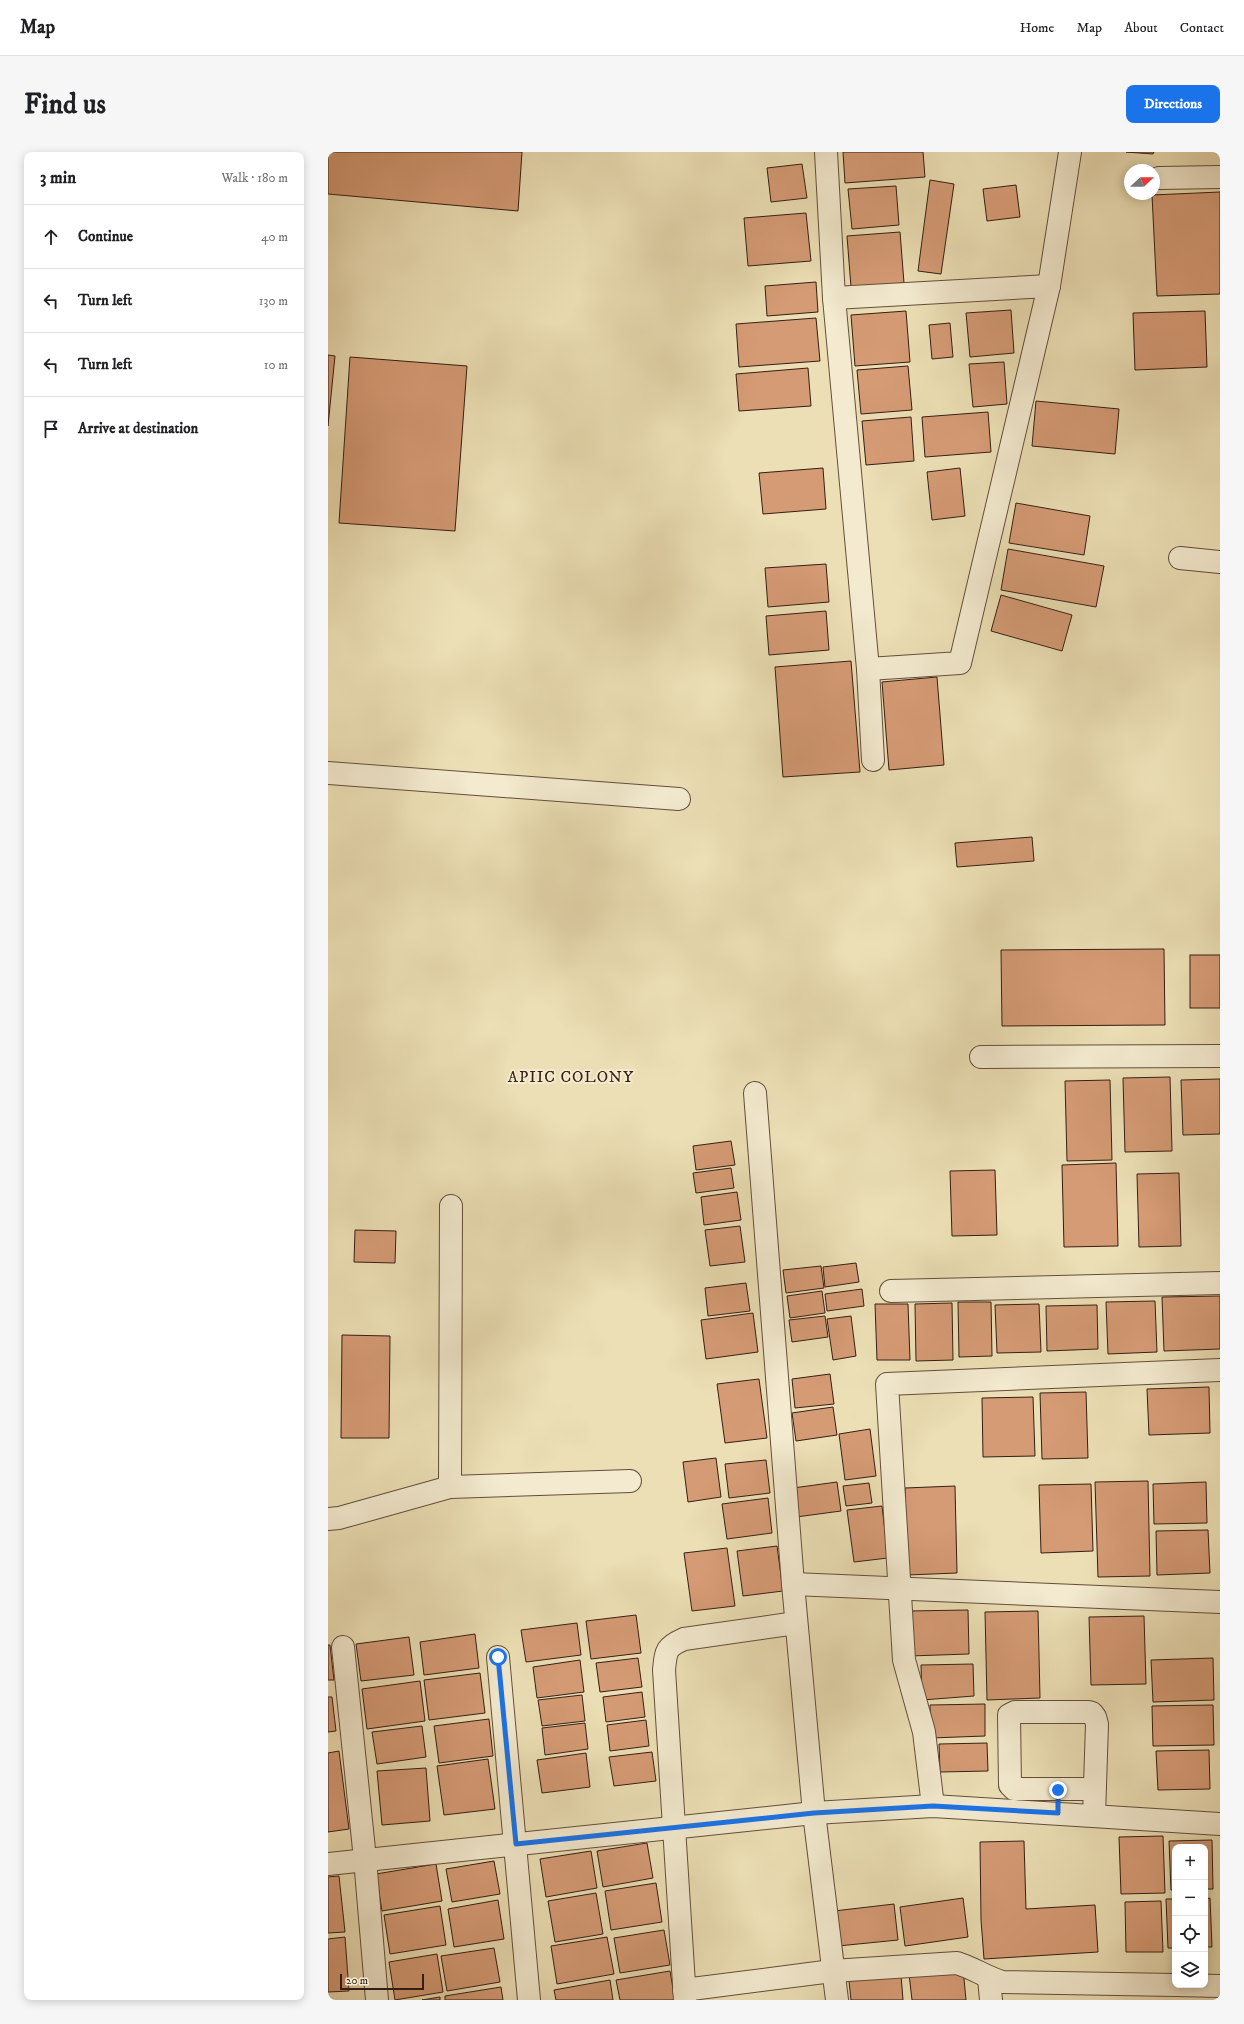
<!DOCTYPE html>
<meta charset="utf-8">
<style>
body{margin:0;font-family:"IM FELL DW Pica",serif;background:#f6f6f6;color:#202124}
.controls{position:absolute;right:12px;bottom:12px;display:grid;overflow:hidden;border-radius:8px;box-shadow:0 2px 10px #0003}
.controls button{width:36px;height:36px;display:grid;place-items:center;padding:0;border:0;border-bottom:1px solid #e0e0e0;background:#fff;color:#202124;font:20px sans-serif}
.compass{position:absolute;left:796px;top:12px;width:36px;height:36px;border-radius:50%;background:#fff;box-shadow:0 2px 10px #0003;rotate:68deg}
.scale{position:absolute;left:12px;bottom:10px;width:84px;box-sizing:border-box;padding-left:4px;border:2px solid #351e14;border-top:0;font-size:11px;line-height:14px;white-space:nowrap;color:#351e14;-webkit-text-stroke:3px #f3eacf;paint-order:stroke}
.stop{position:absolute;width:12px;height:12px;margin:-9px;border:3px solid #1a73e8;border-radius:50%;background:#fff}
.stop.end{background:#1a73e8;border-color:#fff;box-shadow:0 1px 4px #0008}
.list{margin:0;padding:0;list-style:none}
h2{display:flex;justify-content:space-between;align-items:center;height:52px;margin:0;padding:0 16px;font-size:17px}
h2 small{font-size:13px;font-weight:400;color:#757577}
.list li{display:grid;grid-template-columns:26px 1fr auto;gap:12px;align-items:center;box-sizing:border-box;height:64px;padding:0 16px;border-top:1px solid #e0e0e0}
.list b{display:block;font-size:15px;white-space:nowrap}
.list em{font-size:13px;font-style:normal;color:#757577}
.icon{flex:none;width:22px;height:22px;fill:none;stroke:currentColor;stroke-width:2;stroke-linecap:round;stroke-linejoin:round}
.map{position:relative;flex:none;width:892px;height:1848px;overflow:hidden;border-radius:8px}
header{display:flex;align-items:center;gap:24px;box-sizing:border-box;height:56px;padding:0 20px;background:#fff;border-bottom:1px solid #e0e0e0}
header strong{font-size:19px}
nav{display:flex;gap:22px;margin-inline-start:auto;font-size:14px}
.intro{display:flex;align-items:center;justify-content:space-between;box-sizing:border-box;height:96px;padding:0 24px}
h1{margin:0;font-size:28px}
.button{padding:10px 18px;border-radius:8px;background:#1a73e8;color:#fff;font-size:14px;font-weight:700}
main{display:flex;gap:24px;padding:0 24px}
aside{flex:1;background:#fff;border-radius:8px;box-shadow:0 2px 10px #0003}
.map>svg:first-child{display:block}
.building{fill:#d59b75;stroke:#351e14}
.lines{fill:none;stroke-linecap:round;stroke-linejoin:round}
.minor-casing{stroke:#634e3c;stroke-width:24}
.minor{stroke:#f3eacf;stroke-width:22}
.route{stroke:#1a73e8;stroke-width:5}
.labels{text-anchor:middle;stroke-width:4;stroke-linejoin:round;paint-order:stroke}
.neighbourhood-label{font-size:16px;letter-spacing:1px;fill:#351e14;stroke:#f3eacf}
</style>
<header>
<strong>Map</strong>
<nav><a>Home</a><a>Map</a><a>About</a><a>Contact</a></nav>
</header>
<div class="intro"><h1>Find us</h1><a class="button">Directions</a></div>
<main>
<aside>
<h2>3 min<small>Walk · 180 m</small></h2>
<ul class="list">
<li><svg class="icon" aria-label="ahead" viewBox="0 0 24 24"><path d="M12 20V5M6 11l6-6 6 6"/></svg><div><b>Continue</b></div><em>40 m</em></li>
<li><svg class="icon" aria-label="left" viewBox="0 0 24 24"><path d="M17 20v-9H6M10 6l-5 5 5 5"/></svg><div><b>Turn left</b></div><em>130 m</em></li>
<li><svg class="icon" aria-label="left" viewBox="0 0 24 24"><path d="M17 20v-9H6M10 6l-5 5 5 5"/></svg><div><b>Turn left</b></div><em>10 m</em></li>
<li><svg class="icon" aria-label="arrive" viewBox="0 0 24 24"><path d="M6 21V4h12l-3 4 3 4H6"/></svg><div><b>Arrive at destination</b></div></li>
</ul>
</aside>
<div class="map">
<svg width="892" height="1848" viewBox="0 0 892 1848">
<rect width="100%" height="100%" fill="#ecdfb5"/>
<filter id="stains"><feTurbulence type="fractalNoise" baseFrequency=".005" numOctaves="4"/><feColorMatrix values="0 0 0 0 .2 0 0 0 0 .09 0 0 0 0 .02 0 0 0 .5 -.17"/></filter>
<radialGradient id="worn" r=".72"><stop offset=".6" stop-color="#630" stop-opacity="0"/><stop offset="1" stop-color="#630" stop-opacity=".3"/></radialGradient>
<!-- building -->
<g class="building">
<path d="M0 0H194L190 59 0 42Z"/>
<path d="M515 0H595L597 25 517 31Z"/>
<path d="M798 0H826L825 2Z"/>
<path d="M474 12 479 46 443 50 439 16Z"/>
<path d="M602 28 626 32 613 122 590 119Z"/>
<path d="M688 33 692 65 659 69 655 37Z"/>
<path d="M568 34 571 73 524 77 520 37Z"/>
<path d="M892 40V142L829 144 824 43Z"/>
<path d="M478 61 483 109 420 114 416 66Z"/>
<path d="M572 80 576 131 523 135 519 84Z"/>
<path d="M488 130 490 160 439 164 437 134Z"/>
<path d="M683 158 686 201 642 205 638 161Z"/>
<path d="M578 159 582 210 527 214 523 163Z"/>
<path d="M877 159 879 215 807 218 805 161Z"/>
<path d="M488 166 492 209 411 215 408 172Z"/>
<path d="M622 171 625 205 604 207 601 173Z"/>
<path d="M0 203 7 204 0 274Z"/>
<path d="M22 205 139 214 127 379 11 371Z"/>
<path d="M676 210 679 252 645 255 641 212Z"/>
<path d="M580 214 584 258 533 262 529 218Z"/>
<path d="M480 216 483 254 411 259 408 222Z"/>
<path d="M708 249 791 257 787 302 704 294Z"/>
<path d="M660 260 663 300 597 305 594 265Z"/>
<path d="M583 265 586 309 538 313 534 269Z"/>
<path d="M495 316 498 357 435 362 431 321Z"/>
<path d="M632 316 637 364 604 368 599 320Z"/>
<path d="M688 351 762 364 756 403 681 391Z"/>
<path d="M680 397 776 414 768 455 673 438Z"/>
<path d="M498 412 501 450 440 455 437 416Z"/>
<path d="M673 443 744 463 734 499 663 479Z"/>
<path d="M498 459 501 498 441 503 438 464Z"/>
<path d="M523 509 532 620 455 625 447 515Z"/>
<path d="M609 525 616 613 561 618 554 530Z"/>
<path d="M704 685 706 709 629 715 627 691Z"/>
<path d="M836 797 837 873 674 874 673 798Z"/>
<rect x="862" y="803" width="30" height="53"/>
<path d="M842 925 844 999 797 1000 795 926Z"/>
<path d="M892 927V982L855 983 853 928Z"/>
<path d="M782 928 784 1008 739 1009 737 929Z"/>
<path d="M403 989 407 1013 368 1018 365 994Z"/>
<path d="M788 1011 790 1094 736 1095 734 1013Z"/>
<path d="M403 1016 406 1036 368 1041 365 1021Z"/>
<path d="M667 1018 669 1083 624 1084 622 1019Z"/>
<path d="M851 1021 853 1094 811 1095 809 1022Z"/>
<path d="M409 1040 413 1068 376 1073 373 1045Z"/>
<path d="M412 1074 417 1110 382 1114 377 1078Z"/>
<path d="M27 1078 68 1079 67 1111 26 1110Z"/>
<path d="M528 1111 531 1130 497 1135 495 1115Z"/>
<path d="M493 1114 496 1136 458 1141 455 1118Z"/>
<path d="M418 1131 422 1159 380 1164 377 1136Z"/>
<path d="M534 1137 536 1154 499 1159 497 1142Z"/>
<path d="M494 1139 497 1161 462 1166 459 1144Z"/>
<path d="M892 1144V1197L836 1199 834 1145Z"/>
<path d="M827 1149 829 1200 780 1202 778 1150Z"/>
<path d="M630 1150H663L664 1204 631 1205Z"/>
<path d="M624 1151 625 1208 588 1209 587 1152Z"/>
<path d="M547 1152H580L582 1208H549Z"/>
<path d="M711 1152 713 1200 669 1201 667 1153Z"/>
<path d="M769 1153 770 1197 719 1199 718 1154Z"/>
<path d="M425 1161 430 1200 378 1207 373 1168Z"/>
<path d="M497 1164 500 1185 464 1190 461 1168Z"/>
<path d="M523 1164 528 1204 505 1208 499 1167Z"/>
<path d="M14 1183 62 1184 61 1286H13Z"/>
<path d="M502 1222 506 1252 467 1256 464 1227Z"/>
<path d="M431 1227 439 1286 397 1291 389 1232Z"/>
<path d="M881 1235 882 1281 821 1283 819 1237Z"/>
<path d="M758 1240 760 1306 714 1307 712 1241Z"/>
<path d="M705 1245 707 1304 655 1305 654 1246Z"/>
<path d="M505 1255 509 1283 468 1289 464 1261Z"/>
<path d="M542 1277 548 1324 517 1328 511 1282Z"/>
<path d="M388 1306 393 1345 360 1350 355 1310Z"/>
<path d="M438 1308 442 1341 401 1346 397 1312Z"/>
<path d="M820 1329 822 1424 770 1425 767 1330Z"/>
<path d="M509 1330 513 1359 468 1365 465 1336Z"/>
<path d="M878 1330 879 1371 826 1372 825 1332Z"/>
<path d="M541 1331 544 1351 518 1354 515 1334Z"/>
<path d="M763 1332 765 1399 713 1401 711 1333Z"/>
<path d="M627 1334 629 1421 579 1423 577 1336Z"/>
<path d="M440 1346 444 1381 399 1387 394 1352Z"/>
<path d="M554 1354 560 1406 526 1410 519 1358Z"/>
<path d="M880 1378 882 1421 829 1423 828 1379Z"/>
<path d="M449 1394 455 1439 415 1444 409 1399Z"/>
<path d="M399 1396 407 1454 364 1459 356 1401Z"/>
<path d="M640 1458 641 1502 581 1504 580 1459Z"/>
<path d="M710 1459 712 1546 659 1548 657 1460Z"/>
<path d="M308 1463 313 1501 263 1507 258 1469Z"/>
<path d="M816 1464 818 1532 763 1533 761 1465Z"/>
<path d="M249 1471 253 1503 198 1510 193 1478Z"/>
<path d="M147 1482 151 1516 96 1523 92 1490Z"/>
<path d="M81 1485 86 1523 33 1529 28 1492Z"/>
<path d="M0 1493H2L6 1528H0Z"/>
<path d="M310 1506 314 1535 272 1540 268 1511Z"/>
<path d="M885 1506 886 1548 825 1550 823 1508Z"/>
<path d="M252 1508 256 1540 209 1546 205 1515Z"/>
<path d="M645 1512 646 1544 594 1548 593 1513Z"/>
<path d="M152 1521 157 1561 101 1568 96 1528Z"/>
<path d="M92 1529 97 1569 39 1577 34 1537Z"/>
<path d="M314 1540 317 1565 278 1570 275 1545Z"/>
<path d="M254 1543 257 1569 214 1574 210 1548Z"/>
<path d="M0 1545H4L8 1579 0 1580Z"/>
<path d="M657 1552V1584L603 1586 602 1553Z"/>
<path d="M885 1553 886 1593 825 1594 824 1554Z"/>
<path d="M161 1567 165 1604 111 1611 106 1574Z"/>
<path d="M318 1568 321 1594 282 1599 279 1573Z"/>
<path d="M257 1571 260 1597 217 1603 214 1576Z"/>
<path d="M94 1574 98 1605 49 1612 44 1580Z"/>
<path d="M659 1591 660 1619 612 1620 611 1592Z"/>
<path d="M881 1598 882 1637 830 1638 828 1599Z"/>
<path d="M11 1599 21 1677 0 1680V1601Z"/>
<path d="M324 1600 328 1629 286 1634 281 1605Z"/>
<path d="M258 1601 262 1635 214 1641 209 1608Z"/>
<path d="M160 1607 167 1657 116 1663 109 1614Z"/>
<path d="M98 1616 102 1669 54 1673 49 1619Z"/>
<path d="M835 1684 837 1741 793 1742 791 1685Z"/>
<path d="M884 1688 885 1737H877V1695H847V1738H843L841 1689Z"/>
<path d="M696 1689 698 1757 767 1753 770 1800 656 1807 653 1768 652 1690Z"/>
<path d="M319 1691 325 1726 275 1735 269 1699Z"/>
<path d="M263 1699 269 1736 218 1745 212 1707Z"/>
<path d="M166 1709 172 1742 124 1750 118 1717Z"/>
<path d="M108 1712 114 1749 54 1759 48 1722Z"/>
<path d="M11 1724 17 1780 0 1781V1725Z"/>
<path d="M328 1731 334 1770 283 1778 277 1739Z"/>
<path d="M268 1741 275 1782 227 1790 220 1749Z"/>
<path d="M635 1746 640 1785 577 1794 572 1755Z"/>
<path d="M882 1746 884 1795H877V1747Z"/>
<path d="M838 1747H847V1796H840Z"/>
<path d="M170 1748 176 1787 126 1795 120 1757Z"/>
<path d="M833 1749 835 1800H798L797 1750Z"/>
<path d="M566 1752 570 1788 510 1794 506 1759Z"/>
<path d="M112 1754 118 1793 62 1802 56 1763Z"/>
<path d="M336 1778 342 1813 292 1821 286 1786Z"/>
<path d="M17 1785 21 1839 0 1840V1787Z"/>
<path d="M279 1785 286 1822 229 1832 223 1794Z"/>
<path d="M166 1796 172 1830 119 1839 113 1804Z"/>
<path d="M109 1802 115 1840 67 1848 61 1810Z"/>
<path d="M635 1816 638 1848H584L581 1822Z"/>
<path d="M342 1819 347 1848H292L288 1828Z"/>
<path d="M573 1823 575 1848H523L521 1829Z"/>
<path d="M282 1828 285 1848H228L226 1838Z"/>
<path d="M173 1835 175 1848H117V1844Z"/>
<path d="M112 1845V1848H94Z"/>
</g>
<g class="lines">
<!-- minor casing -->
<g class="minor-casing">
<g id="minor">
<path d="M498 0 506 146 540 517 545 608"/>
<path d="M831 26 892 25"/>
<path d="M506 146 721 134"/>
<path d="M852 406 892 410"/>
<path d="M540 517 632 511 721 134 742 0"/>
<path d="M0 621 351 647"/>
<path d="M653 905 892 904"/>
<path d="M427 941 465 1432 486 1661 509 1848"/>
<path d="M563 1139 892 1131"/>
<path d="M122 1335 123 1054"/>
<path d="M0 1367 11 1366 122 1335 302 1329"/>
<path d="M465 1432 892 1450"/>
<path d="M15 1495 37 1707 49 1848"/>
<path d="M170 1505 201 1848"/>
<path d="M605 1654 596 1580 576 1508 559 1232 892 1218"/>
<path d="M766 1664 769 1572 767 1565 764 1561 760 1560H687L681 1563 682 1633 686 1637H767"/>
<path d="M0 1712 486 1661 605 1654 892 1672"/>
<path d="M661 1826 663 1848"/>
<path d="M849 1833 892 1834"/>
<path d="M356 1838 504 1819 629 1811C645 1816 658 1825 674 1830L847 1833"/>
<path d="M357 1848 336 1518C338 1498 338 1495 356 1487L468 1471"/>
</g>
</g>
<!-- minor -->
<use href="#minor" class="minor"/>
</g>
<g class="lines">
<!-- route -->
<path class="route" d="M170 1505 188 1692 486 1661 605 1654 730 1661V1638"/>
</g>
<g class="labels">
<!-- neighbourhood labels -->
<g class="neighbourhood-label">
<text x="243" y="930">APIIC COLONY</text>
</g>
</g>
<rect width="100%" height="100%" filter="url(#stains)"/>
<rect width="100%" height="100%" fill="url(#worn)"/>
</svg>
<div class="controls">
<button>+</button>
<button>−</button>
<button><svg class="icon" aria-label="locate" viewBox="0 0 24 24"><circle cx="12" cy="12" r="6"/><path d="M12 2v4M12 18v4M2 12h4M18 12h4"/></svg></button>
<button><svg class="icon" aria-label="layers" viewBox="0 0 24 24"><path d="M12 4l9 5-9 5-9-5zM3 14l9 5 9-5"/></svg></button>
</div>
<svg class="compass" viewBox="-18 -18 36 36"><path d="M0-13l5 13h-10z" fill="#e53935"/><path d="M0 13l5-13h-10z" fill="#757577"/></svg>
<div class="scale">20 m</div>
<div class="stop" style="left:170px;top:1505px"></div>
<div class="stop end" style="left:730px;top:1638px"></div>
</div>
</main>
